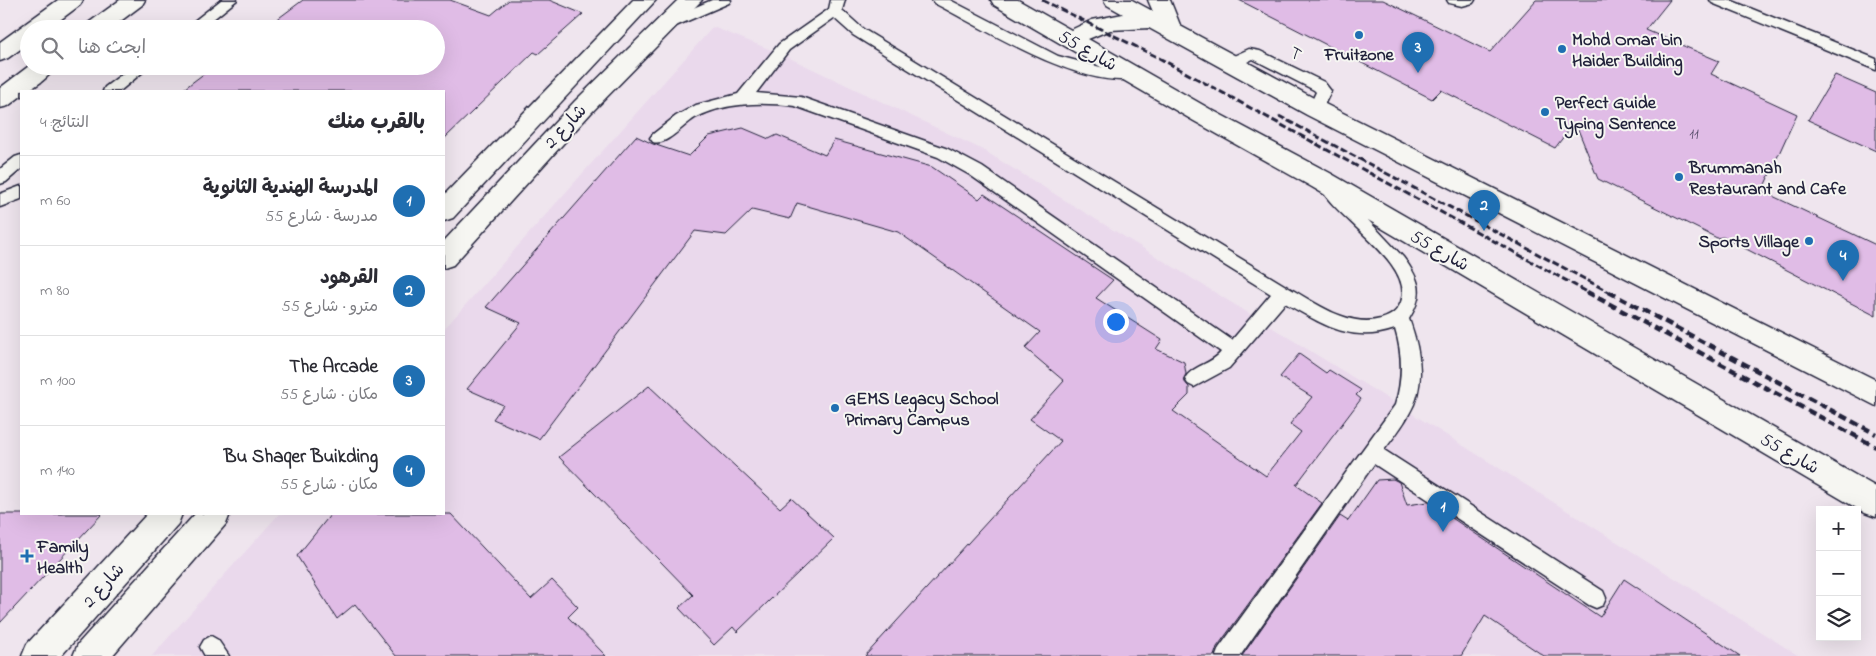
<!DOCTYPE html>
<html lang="ar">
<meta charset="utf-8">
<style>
body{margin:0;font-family:"Indie Flower","Playpen Sans Arabic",sans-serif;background:#f7f7f7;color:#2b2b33;direction:rtl}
.controls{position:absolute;right:15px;bottom:15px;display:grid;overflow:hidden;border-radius:0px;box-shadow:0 5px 20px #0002}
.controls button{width:45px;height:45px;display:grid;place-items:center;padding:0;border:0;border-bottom:1px solid #e1e1e2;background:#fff;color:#2b2b33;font:25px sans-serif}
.you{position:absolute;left:1115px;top:321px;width:18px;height:18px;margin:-12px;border:4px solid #fff;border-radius:50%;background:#1a73e8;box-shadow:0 0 0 8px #1a73e833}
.badge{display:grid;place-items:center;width:32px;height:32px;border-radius:50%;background:#1f6fb2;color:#fff;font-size:16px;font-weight:700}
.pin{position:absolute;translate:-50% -41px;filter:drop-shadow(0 1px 2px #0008)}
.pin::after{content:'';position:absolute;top:26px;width:18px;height:15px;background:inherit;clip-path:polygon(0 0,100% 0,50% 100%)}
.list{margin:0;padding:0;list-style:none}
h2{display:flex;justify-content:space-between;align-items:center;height:65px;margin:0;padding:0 20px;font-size:21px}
h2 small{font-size:16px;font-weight:400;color:#7c7c81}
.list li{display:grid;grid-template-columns:32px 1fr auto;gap:15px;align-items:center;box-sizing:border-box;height:90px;padding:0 20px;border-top:1px solid #e1e1e2}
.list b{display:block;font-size:19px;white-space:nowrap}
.list p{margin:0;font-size:16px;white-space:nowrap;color:#7c7c81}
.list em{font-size:16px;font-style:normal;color:#7c7c81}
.icon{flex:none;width:28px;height:28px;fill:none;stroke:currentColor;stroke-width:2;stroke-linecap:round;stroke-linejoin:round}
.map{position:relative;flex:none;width:1876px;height:656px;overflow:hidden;direction:ltr}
.search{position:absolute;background:#fff;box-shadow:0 5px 20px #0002;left:20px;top:20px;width:425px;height:55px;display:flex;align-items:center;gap:12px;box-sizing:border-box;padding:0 18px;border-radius:28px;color:#7c7c81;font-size:19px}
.panel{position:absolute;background:#fff;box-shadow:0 5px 20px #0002;left:20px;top:90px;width:425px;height:425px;border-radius:0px;direction:rtl}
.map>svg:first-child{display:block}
.built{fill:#ead9ec}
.building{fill:#e0bce6;stroke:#22223b}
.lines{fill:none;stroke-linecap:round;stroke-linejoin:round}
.service-casing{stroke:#22223b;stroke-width:3}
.minor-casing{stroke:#22223b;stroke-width:3}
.tertiary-casing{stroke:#22223b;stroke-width:3}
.primary-casing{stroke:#22223b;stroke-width:3}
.service{fill:#f6f6f2;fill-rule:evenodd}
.minor{fill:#f6f6f2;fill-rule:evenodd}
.tertiary{fill:#f6f6f2;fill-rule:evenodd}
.primary{fill:#f6f6f2;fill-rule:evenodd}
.rail-far1{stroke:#22223b;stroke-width:3;stroke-dasharray:7 3;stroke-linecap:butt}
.rail{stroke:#22223b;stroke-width:4.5;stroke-dasharray:8 4.5;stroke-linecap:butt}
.poi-dot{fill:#1f6fb2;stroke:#f6f6f2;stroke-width:2}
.labels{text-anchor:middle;stroke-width:4;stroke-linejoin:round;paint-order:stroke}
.number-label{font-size:15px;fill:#524866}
.poi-label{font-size:18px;font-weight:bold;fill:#22223b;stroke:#f6f6f2;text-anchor:start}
.street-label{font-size:18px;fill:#22223b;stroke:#f6f6f2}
</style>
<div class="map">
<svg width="1876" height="656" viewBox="0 0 1876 656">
<rect width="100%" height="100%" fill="#efe5ee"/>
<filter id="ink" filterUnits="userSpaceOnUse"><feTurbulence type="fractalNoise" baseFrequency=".02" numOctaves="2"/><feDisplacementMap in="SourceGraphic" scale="10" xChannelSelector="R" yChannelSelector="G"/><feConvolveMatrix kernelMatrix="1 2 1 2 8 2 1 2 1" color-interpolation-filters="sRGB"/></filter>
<g filter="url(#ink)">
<!-- built -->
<path class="built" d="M713 27 779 53 983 150 1403 408 1799 656H152L279 514H444V329Z"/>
<!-- building -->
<g class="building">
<path d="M303 0H450L491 15 509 0H549L583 14 538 54 534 52 444 139V91H181L214 66H436V29H264Z"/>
<path d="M1239 0H1383L1490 52 1536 0H1670L1646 30 1719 61 1711 74 1797 114 1762 191 1876 245V316L1723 237 1717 238 1598 179 1575 122 1555 148 1441 90 1432 99Z"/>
<path d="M1835 75 1876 93V151L1808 120Z"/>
<path d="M743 128 769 139 777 135 825 155 834 140 932 167 979 199 984 194 1113 280 1096 298 1162 340 1156 349 1184 362 1186 374 1183 380 1189 387V395L1173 411 1266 476 1301 432 1290 424 1312 397 1280 377 1299 354 1326 373 1329 370 1361 390 1356 395 1361 399 1296 485 1322 503 1217 647 1214 656H865L1061 441 1030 419 1064 381 1025 348 1040 332 898 232 797 203 790 219 752 210 726 235 695 231 539 439 493 419 503 405 467 389 521 323 486 307 636 136 653 144 689 156 709 136Z"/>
<path d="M649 386 780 508 791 498 834 538 737 632 733 627 714 645 679 608 693 595 559 457Z"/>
<path d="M1393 479 1399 482 1407 505 1428 502 1600 617 1624 579 1740 656H1544L1485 616 1461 656H1242L1340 516 1348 521 1377 480Z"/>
<path d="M0 514H102L0 623Z"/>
<path d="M331 514H451L531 599 552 580 578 607 568 617 606 656H396L355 604 337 619 297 556Z"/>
</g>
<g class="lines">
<!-- service casing -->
<g class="service-casing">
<g id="service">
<path d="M221 0H237L201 29H184Z"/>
<path d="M712 0H731L729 3 671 28H661L659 25 661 22Z"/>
<path d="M831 0H845L842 10 863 29 1289 288C1316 303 1348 328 1381 319 1391 316 1397 312 1401 302 1415 264 1338 220 1322 190L1324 186 1330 184 1336 186 1403 257C1420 280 1425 293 1409 319 1420 349 1427 385 1409 414 1402 427 1393 438 1384 450L1603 591 1606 598 1603 605 1596 608 1589 605 1374 464 1240 656H1216L1219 648 1395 405C1403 379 1403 355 1395 329 1351 344 1322 324 1285 303L1229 368 1194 387 1188 384 1185 379C1191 366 1212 364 1221 352L970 175 938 157 795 106C761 102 726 102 695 118 683 125 667 146 653 142L650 138 653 134 676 116 696 105 738 94 779 44 829 9ZM834 18 853 35 1271 294 1232 340 982 167 948 149 801 97 756 93 789 50Z"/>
<path d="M932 0H950L1058 56 1104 68 1136 70 1138 74 1136 78C1085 92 981 27 934 3Z"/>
<path d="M1447 0H1475L1473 3 1462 6 1449 3Z"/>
<path d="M1710 0H1730L1876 59V70L1712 3Z"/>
<path d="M1249 49 1260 51 1324 82 1331 91 1320 113 1315 114 1310 113 1308 109 1316 92 1314 90 1253 59 1235 68H1225L1223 64 1225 60Z"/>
<path d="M133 66H150L120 91H103L105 87Z"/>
<path d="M21 155V169L6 182 0 184V169L15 157Z"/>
<path d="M21 186V199L0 207V194Z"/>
<path d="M211 636 218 640 229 656H205L200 647 204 640Z"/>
</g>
</g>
<!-- minor casing -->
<g class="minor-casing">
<path id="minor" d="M1148 0H1170L1182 30 1179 35 1171 37 1163 35Z"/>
</g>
<!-- tertiary casing -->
<g class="tertiary-casing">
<g id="tertiary">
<path d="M633 0H656L453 218 444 221V195Z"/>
<path d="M678 0H702L591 113 453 265 444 268V241L575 101Z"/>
<path d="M991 0H1018L1071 30 1092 20 1123 14 1107 5 1104 0H1132L1323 103 1876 380V406L1307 115 1149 28 1110 30 1088 39 1210 109 1330 173 1876 487V517L1865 513 1312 187 1194 121 994 5Z"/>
<path d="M147 514H182L178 524 61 656H22L27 644Z"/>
<path d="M195 514H230L226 524 112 656H73L78 644Z"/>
</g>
</g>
<!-- primary casing -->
<g class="primary-casing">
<g id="primary">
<path d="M58 0H83L80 5 48 29H29V43L8 58 0 61V42Z"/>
<path d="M120 0H145L142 5 110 29H84L87 24Z"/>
<path d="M29 66H56C50 76 33 91 21 91V96L8 106 0 108V88Z"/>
</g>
</g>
<!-- service -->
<use href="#service" class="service"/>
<!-- minor -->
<use href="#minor" class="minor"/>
<!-- tertiary -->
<use href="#tertiary" class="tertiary"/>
<!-- primary -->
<use href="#primary" class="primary"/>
<!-- rail-far1 -->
<g class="rail-far1">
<path d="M1042 0 1159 58 1589 293"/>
<path d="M1279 116 1611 293"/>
</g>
<!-- rail -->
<g class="rail">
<path d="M1587 292 1876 447"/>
<path d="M1609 292 1876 434"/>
</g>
</g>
</g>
<!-- markers -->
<g class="poi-dot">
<circle cx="1359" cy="35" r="5"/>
<circle cx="1562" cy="49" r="5"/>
<circle cx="1545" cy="112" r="5"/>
<circle cx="1679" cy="177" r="5"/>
<circle cx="1809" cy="241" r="5"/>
<circle cx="835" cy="408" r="5"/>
<path d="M24.5 548.5h5v5h5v5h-5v5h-5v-5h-5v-5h5z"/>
</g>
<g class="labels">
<!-- number labels -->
<g class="number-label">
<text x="1694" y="138">11</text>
</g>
<!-- poi labels -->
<g class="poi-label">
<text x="1572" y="45">Mohd Omar bin<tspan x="1572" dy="21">Haider Building</tspan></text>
<text x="1359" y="60" text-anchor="middle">Fruitzone</text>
<text x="1555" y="108">Perfect Guide<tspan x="1555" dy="21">Typing Sentence</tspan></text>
<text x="1689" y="173">Brummanah<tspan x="1689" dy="21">Restaurant and Cafe</tspan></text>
<text x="1799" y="247" text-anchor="end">Sports Village</text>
<text x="845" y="404">GEMS Legacy School<tspan x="845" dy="21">Primary Campus</tspan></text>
<text x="37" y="552">Family<tspan x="37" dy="21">Health</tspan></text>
</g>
<!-- street labels -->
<g class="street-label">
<text transform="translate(1088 50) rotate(30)" y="6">شارع 55</text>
<text transform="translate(1296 53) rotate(26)" y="6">T</text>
<text transform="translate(565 126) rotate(-47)" y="6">شارع 2</text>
<text transform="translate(1440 250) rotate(30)" y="6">شارع 55</text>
<text transform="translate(1790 453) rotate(30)" y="6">شارع 55</text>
<text transform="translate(103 585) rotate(-48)" y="6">شارع 2</text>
</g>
</g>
</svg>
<div class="controls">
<button>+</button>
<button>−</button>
<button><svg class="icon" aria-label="layers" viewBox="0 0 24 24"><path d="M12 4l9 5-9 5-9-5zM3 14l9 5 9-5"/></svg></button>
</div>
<div class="you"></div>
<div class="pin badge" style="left:1443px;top:532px">1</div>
<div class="pin badge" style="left:1484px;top:231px">2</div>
<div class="pin badge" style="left:1418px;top:73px">3</div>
<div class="pin badge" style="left:1843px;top:281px">4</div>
<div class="search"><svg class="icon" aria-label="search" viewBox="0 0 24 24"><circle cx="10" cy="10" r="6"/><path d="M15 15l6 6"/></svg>ابحث هنا</div>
<section class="panel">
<h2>بالقرب منك<small>النتائج: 4</small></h2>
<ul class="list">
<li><span class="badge">1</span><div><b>المدرسة الهندية الثانوية</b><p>مدرسة · شارع 55</p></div><em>60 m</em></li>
<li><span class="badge">2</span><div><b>القرهود</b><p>مترو · شارع 55</p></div><em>80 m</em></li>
<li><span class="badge">3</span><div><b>The Arcade</b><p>مكان · شارع 55</p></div><em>100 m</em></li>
<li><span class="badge">4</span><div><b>Bu Shaqer Buikding</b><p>مكان · شارع 55</p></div><em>140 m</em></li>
</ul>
</section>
</div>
